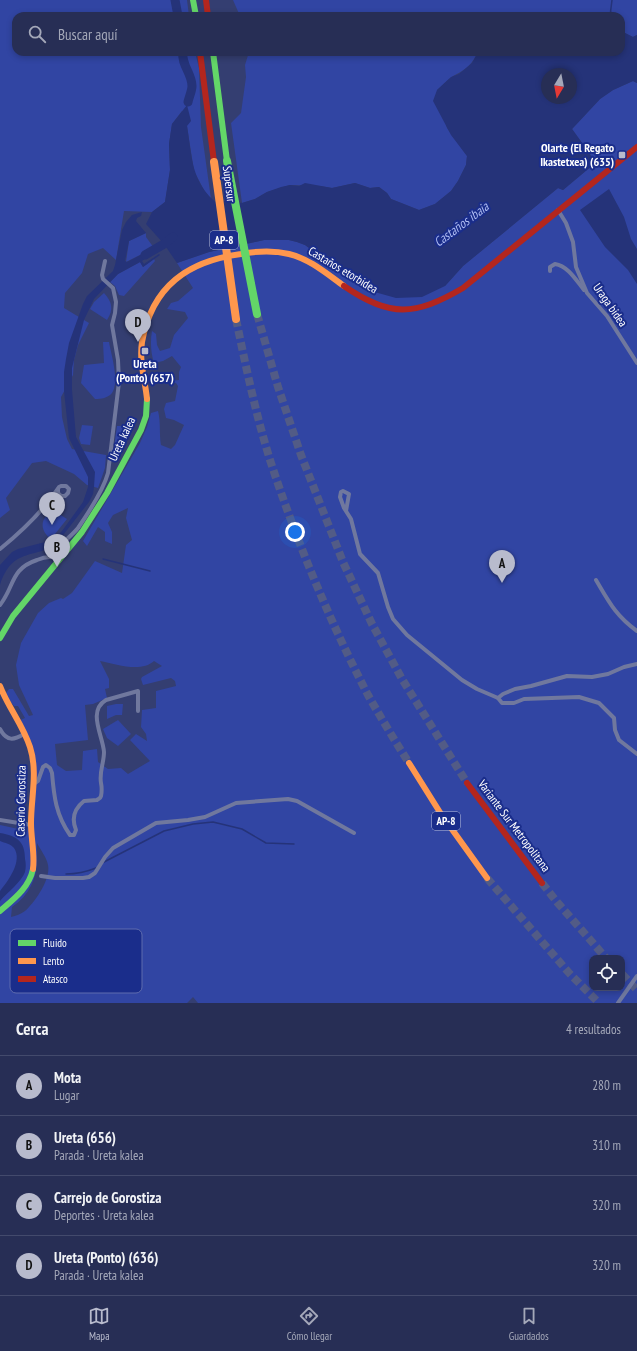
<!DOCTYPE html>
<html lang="es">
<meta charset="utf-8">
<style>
body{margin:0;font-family:"PT Sans Narrow",sans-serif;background:#2f365b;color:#f1f3f6}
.controls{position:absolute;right:12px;bottom:12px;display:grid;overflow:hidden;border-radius:8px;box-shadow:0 2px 6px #0003}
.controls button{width:36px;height:36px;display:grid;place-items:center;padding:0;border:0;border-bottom:1px solid #434a6c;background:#272e55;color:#f1f3f6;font:20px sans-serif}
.compass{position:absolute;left:541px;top:68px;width:36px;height:36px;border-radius:50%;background:#272e55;box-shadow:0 2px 6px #0003;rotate:190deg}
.you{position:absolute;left:295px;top:532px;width:14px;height:14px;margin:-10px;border:3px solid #fff;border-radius:50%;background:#1a73e8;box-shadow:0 0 0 6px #1a73e833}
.badge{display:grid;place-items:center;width:26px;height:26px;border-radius:50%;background:#b8bbcd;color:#111;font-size:13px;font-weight:700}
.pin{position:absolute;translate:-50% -33px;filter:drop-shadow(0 1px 2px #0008)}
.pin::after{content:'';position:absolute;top:21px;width:14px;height:12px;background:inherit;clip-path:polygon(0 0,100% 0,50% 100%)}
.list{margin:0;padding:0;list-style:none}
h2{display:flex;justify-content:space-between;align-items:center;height:52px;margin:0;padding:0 16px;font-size:17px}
h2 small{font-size:13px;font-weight:400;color:#a4a8b9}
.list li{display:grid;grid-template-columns:26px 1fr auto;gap:12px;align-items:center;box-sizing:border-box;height:60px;padding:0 16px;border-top:1px solid #434a6c}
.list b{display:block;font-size:15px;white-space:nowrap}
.list p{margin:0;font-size:13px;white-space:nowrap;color:#a4a8b9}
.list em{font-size:13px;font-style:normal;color:#a4a8b9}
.icon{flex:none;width:22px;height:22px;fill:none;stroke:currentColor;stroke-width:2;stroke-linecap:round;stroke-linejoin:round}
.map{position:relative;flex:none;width:637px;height:1003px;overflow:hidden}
.search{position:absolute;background:#272e55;box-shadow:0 2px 6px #0003;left:12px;right:12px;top:12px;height:44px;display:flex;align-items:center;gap:10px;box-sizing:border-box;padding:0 14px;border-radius:12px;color:#a4a8b9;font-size:15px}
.sheet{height:292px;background:#272e55}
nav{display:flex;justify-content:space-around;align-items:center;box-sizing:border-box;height:56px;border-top:1px solid #434a6c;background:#272e55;font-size:11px;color:#a4a8b9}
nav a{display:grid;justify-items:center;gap:2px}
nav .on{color:#b8bbcd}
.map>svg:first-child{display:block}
.green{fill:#3145a3;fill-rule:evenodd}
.water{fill:#253379;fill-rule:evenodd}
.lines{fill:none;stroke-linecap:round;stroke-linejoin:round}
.stream{stroke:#253379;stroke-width:1.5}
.river{stroke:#253379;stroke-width:9}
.highway-tunnel{stroke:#525b86;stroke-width:8;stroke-dasharray:8 4;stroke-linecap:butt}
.street{stroke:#70789e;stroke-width:4}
.fast{stroke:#63d668;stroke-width:6}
.slow{stroke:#ff974d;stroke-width:6}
.jam{stroke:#b3261e;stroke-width:6}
.fast-bridge{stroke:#63d668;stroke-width:8}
.slow-bridge{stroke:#ff974d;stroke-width:8}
.poi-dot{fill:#b8bbcd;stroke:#1a2d8b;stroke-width:1.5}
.labels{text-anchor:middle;stroke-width:4;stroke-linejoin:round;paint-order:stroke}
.shield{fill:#1a2d8b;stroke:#bac0dc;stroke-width:1}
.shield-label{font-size:11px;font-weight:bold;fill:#fff}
.poi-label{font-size:12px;font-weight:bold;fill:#fff;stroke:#1a2d8b;text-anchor:end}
.street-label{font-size:12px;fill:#fff;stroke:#1a2d8b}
.water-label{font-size:13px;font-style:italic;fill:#b1bef4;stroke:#1a2d8b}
.key{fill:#1a2d8b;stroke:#5f6cae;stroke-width:1}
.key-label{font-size:11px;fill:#fff}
</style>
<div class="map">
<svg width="637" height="1003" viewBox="0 0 637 1003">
<rect width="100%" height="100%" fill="#343e71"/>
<!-- green -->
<g class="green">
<path d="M0 0H187L189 16H16V52H195L199 68 201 127 211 199 204 190 194 171 187 126 182 111 172 124 169 144 170 170 165 202 152 212 124 211 116 260 103 248 88 254 82 273 65 293 64 308 89 323 78 345 74 360 73 375 61 397 62 417 67 439 72 449 106 455 105 468 98 488 87 485 74 474 46 461 32 463 6 498 10 510 0 518Z"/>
<path d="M233 0H637V35L633 37 621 31V16H614L611 11 606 16H240Z"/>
<path d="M249 52H478C472 64 467 69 455 75 449 78 443 85 437 90L447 128 467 156 466 165 458 181 451 191 435 204 419 210 391 199 387 193 379 187 370 188 355 183 332 188 320 186 290 185 267 192 255 199 242 203 231 123 241 113 246 77 245 65Z"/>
<path d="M633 81 637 83V1003H198L193 997 187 1003H0V825L14 828 27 832C30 804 36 772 27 744 24 737 19 729 16 722L25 718 18 706H14L9 700 6 693 9 689H13L29 716 33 715 19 685 16 665 21 643 38 613 49 603 61 598 63 599 72 593 95 561 122 573 126 545 132 540 126 518 128 508 113 515 108 523 112 532V544L105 541V532L98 527 87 546 83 541 140 443 147 427 151 413 158 411C161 422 159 434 161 445L171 449 175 445 184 425 174 420 166 418 164 409 166 403 175 401 178 386 176 383 161 382 157 377 170 381 179 380V372L181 367 172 356 163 361 154 363C151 353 150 342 152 331L156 334 157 345 160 351 170 348 174 335 188 318 185 312 167 309 171 303 178 301 193 288 177 263 209 252 264 240H289L297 242 305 245 361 285 445 286 463 266 558 188 563 190 594 164 590 154 572 129 600 99 613 90ZM100 661C116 664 141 673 154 661L162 666 142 677 141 679 143 685 171 678 175 681 176 686 156 691V708L142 710 141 727 146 734 147 741 136 734 130 740 150 761 128 774 121 768 108 769 98 762 97 749 83 751 82 770 66 771 57 765 55 744 88 740 85 705 93 704 107 698 105 689 109 688V679ZM37 843C40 849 47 858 48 865 51 879 35 902 25 911 21 914 16 916 11 917L12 907C30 895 38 877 37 855 37 851 37 847 37 843ZM592 958H622V988H592Z"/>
<path d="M146 233V237L154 248 126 262 129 241Z"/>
<path d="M154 259 155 261 124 296 119 295 115 286 110 282 118 274 140 262 143 267Z"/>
<path d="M104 293C112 302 114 309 107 320L90 309 94 302Z"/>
<path d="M103 342H109C111 354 120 382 112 393 108 398 101 399 95 399L81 383 84 365 104 363Z"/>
<path d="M82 425 93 426 90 445 81 444 79 438Z"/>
<path d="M117 426H131L129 436 119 455 113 454Z"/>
<path d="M50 513 59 514 67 519 51 539C41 532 39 520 50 513Z"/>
<path d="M116 704H123L122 715H116L107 719V706Z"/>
<path d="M118 720 131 734 118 746 107 738 103 729Z"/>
</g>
<!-- water -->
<g class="water">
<path d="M621 31 633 37 637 35V83L633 81 613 90 600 99 572 129 590 154 594 164 563 190 558 188 463 266 445 286 422 297 396 298 371 291 367 285H361L305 245 297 242 289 240H264L209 252 177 263 164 244 146 224 152 212 165 202 170 170 169 144 172 124 187 105 191 121 187 126C192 157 191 183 218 204L224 201 242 203 255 199 267 192 281 187 290 185 299 186 305 183 332 188 355 183 370 188 379 187 387 193 391 199 419 210 435 204 451 191 458 181 466 165 467 156 451 135 433 101 437 90 451 77 459 74 472 63 478 52H513L520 54 527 52H621ZM547 74H571V98H547Z"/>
<path d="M609 189 624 217 631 239 637 249V284L628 270 605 247 580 210Z"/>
<path d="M142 212 141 216 137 218 136 221 146 233 129 241 125 261 127 262 154 248 156 251 142 261 144 264 159 254 160 255 143 267 140 262 118 274 94 299 84 320 72 368V390L76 437 95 472 94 487 93 494 89 502 60 539 61 542C35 560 13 546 0 585V565L12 552 18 549 53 540 62 531 83 502 88 487V477L69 438 64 391V372L66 359 69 343 83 304 87 296 113 271 115 265 122 230 126 222 132 215Z"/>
<path d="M0 833C17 836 25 841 25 859 26 863 26 868 25 872 22 881 7 893 0 901V891C8 881 23 861 14 848 11 844 5 843 0 841Z"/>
</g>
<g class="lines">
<!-- stream -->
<g class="stream">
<path d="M610 16 612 0"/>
<path d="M103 559 150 571"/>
<path d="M104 862 164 831 193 824 213 822 242 829 266 843 294 844"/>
<path d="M66 874C77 874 86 872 96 868"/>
</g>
<!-- river -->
<g class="river">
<path d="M175 0 178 16"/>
<path d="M183 52C181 65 192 73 192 86 192 91 189 97 188 102"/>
<path d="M145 255 164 244 173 237"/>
</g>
<!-- highway-tunnel -->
<g class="highway-tunnel">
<path d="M257 314 278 387 301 455 343 562 372 624 402 679 467 783"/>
<path d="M236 319C246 367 256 416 271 463 297 542 330 622 368 695 381 718 395 741 409 763"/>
<path d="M487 878 570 974 599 1003"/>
<path d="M542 883 557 902 606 958"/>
<path d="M622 974 637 990"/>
</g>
<!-- street -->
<g class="street">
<path d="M558 210 566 223 573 242 576 267 587 293 607 316 637 363"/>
<path d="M550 271V267L555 264C568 266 576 280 584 290"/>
<path d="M346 511 349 494 343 491 341 492 340 497 344 508 351 519 360 554 378 573 388 607 393 619 407 635 462 680 477 689 498 698"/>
<path d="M0 549C21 532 44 510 59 487L61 486H66L69 489 68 493 65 496H61L58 493V489"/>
<path d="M55 557C57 545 71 537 78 528 89 512 103 491 108 473L119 382 118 360 112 325 115 313 116 302 113 288 103 279 102 275 105 261"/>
<path d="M596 580C609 602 616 616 637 631"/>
<path d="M0 605C15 586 10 569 37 560 44 557 50 556 56 558"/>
<path d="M637 664 624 667 608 674 592 677 567 676 531 686 515 689 503 694 498 698 502 703H514L524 699 579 697 599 703 614 718 615 730 619 740 637 754"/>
<path d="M0 729C7 742 14 740 24 734"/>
<path d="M34 784 38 781 43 767 46 765 50 768 52 773C54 797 56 815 70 835H74L76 830C71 818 74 809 84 801L97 800C100 798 100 799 101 796 102 791 102 788 101 783 99 772 104 763 104 752 103 736 87 711 106 700L138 691V711"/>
<path d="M0 820 31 825"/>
<path d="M41 876 55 878H83L89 877 95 873 105 857 113 848 156 823 188 820 205 817 236 803 288 799 297 801 354 833"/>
<path d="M618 1003 637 976"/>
</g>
<!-- fast -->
<g class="fast">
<path d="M193 0 196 16"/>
<path d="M213 52 227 161"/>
<path d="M0 638 13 616 82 532 107 493 141 430 146 416 147 399"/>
<path d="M0 911C14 899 29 888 33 869"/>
</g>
<!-- slow -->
<g class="slow">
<path d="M147 399C145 379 139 362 142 342 152 286 188 261 241 254 257 251 273 250 289 254 310 259 327 274 344 286"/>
<path d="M0 686C8 707 23 725 30 747 38 772 31 798 31 823 31 839 35 854 33 869"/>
<path d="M409 763 441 814 487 878"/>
</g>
<!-- jam -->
<g class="jam">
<path d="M206 0 208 16"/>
<path d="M200 52 214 162"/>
<path d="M344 286C390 318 415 316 463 288L637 147"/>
<path d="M467 783 542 883"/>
</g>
<!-- fast-bridge -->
<path class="fast-bridge" d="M227 161 257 314"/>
<!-- slow-bridge -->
<path class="slow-bridge" d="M214 162 236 319"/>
</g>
<!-- markers -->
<g class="poi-dot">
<rect x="618" y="151" width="8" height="8" rx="2"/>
<rect x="141" y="347" width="8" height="8" rx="2"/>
</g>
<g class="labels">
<!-- shield labels -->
<g class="shield">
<rect x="210" y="231" width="28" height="18" rx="3"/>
<rect x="432" y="812" width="28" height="18" rx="3"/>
</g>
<g class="shield-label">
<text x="224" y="244">AP-8</text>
<text x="446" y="825">AP-8</text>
</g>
<!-- poi labels -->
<g class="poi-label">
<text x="614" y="152">Olarte (El Regato<tspan x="614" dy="14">Ikastetxea) (635)</tspan></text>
<text x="145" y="368" text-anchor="middle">Ureta<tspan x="145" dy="14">(Ponto) (657)</tspan></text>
</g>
<!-- street labels -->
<g class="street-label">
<text transform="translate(229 184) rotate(83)" y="4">Supersur</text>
<text transform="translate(343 270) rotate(31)" y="4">Castaños etorbidea</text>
<text transform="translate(610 305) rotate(55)" y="4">Uraga bidea</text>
<text transform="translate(122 439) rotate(-65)" y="4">Ureta kalea</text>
<text transform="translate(21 801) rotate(-89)" y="4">Caserio Gorostiza</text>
<text transform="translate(514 826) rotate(53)" y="4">Variante Sur Metropolitana</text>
</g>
<!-- water labels -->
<g class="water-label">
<text transform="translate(461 224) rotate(-37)" y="5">Castaños ibaia</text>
</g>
</g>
<!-- legend -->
<rect x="10" y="929" width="132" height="64" rx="6" class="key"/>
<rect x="18" y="940" width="18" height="6" fill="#63d668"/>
<rect x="18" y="958" width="18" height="6" fill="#ff974d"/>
<rect x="18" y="976" width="18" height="6" fill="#b3261e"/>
<g class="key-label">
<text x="43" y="947">Fluido</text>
<text x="43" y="965">Lento</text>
<text x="43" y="983">Atasco</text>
</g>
</svg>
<div class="controls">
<button><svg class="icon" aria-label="locate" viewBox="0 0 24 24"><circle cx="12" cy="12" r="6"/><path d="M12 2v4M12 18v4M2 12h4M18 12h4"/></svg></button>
</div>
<svg class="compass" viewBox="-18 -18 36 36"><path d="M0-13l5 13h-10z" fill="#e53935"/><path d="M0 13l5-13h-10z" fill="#a4a8b9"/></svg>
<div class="you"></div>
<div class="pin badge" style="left:502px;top:583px">A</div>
<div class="pin badge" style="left:57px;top:567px">B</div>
<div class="pin badge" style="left:52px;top:525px">C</div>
<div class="pin badge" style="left:138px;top:342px">D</div>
<div class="search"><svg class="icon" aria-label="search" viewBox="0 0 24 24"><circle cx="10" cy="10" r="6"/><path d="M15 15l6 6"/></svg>Buscar aquí</div>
</div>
<section class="sheet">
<h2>Cerca<small>4 resultados</small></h2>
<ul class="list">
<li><span class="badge">A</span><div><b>Mota</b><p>Lugar</p></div><em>280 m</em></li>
<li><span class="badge">B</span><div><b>Ureta (656)</b><p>Parada · Ureta kalea</p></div><em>310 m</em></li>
<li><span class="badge">C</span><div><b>Carrejo de Gorostiza</b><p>Deportes · Ureta kalea</p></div><em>320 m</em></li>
<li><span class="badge">D</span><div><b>Ureta (Ponto) (636)</b><p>Parada · Ureta kalea</p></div><em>320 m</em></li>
</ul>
</section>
<nav>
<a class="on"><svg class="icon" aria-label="map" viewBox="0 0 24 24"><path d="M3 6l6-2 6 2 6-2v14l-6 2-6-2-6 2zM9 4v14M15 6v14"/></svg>Mapa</a>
<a><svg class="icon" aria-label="directions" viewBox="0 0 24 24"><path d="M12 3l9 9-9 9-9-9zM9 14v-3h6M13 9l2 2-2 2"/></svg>Cómo llegar</a>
<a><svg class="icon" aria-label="saved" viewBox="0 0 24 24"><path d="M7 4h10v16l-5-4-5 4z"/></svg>Guardados</a>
</nav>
